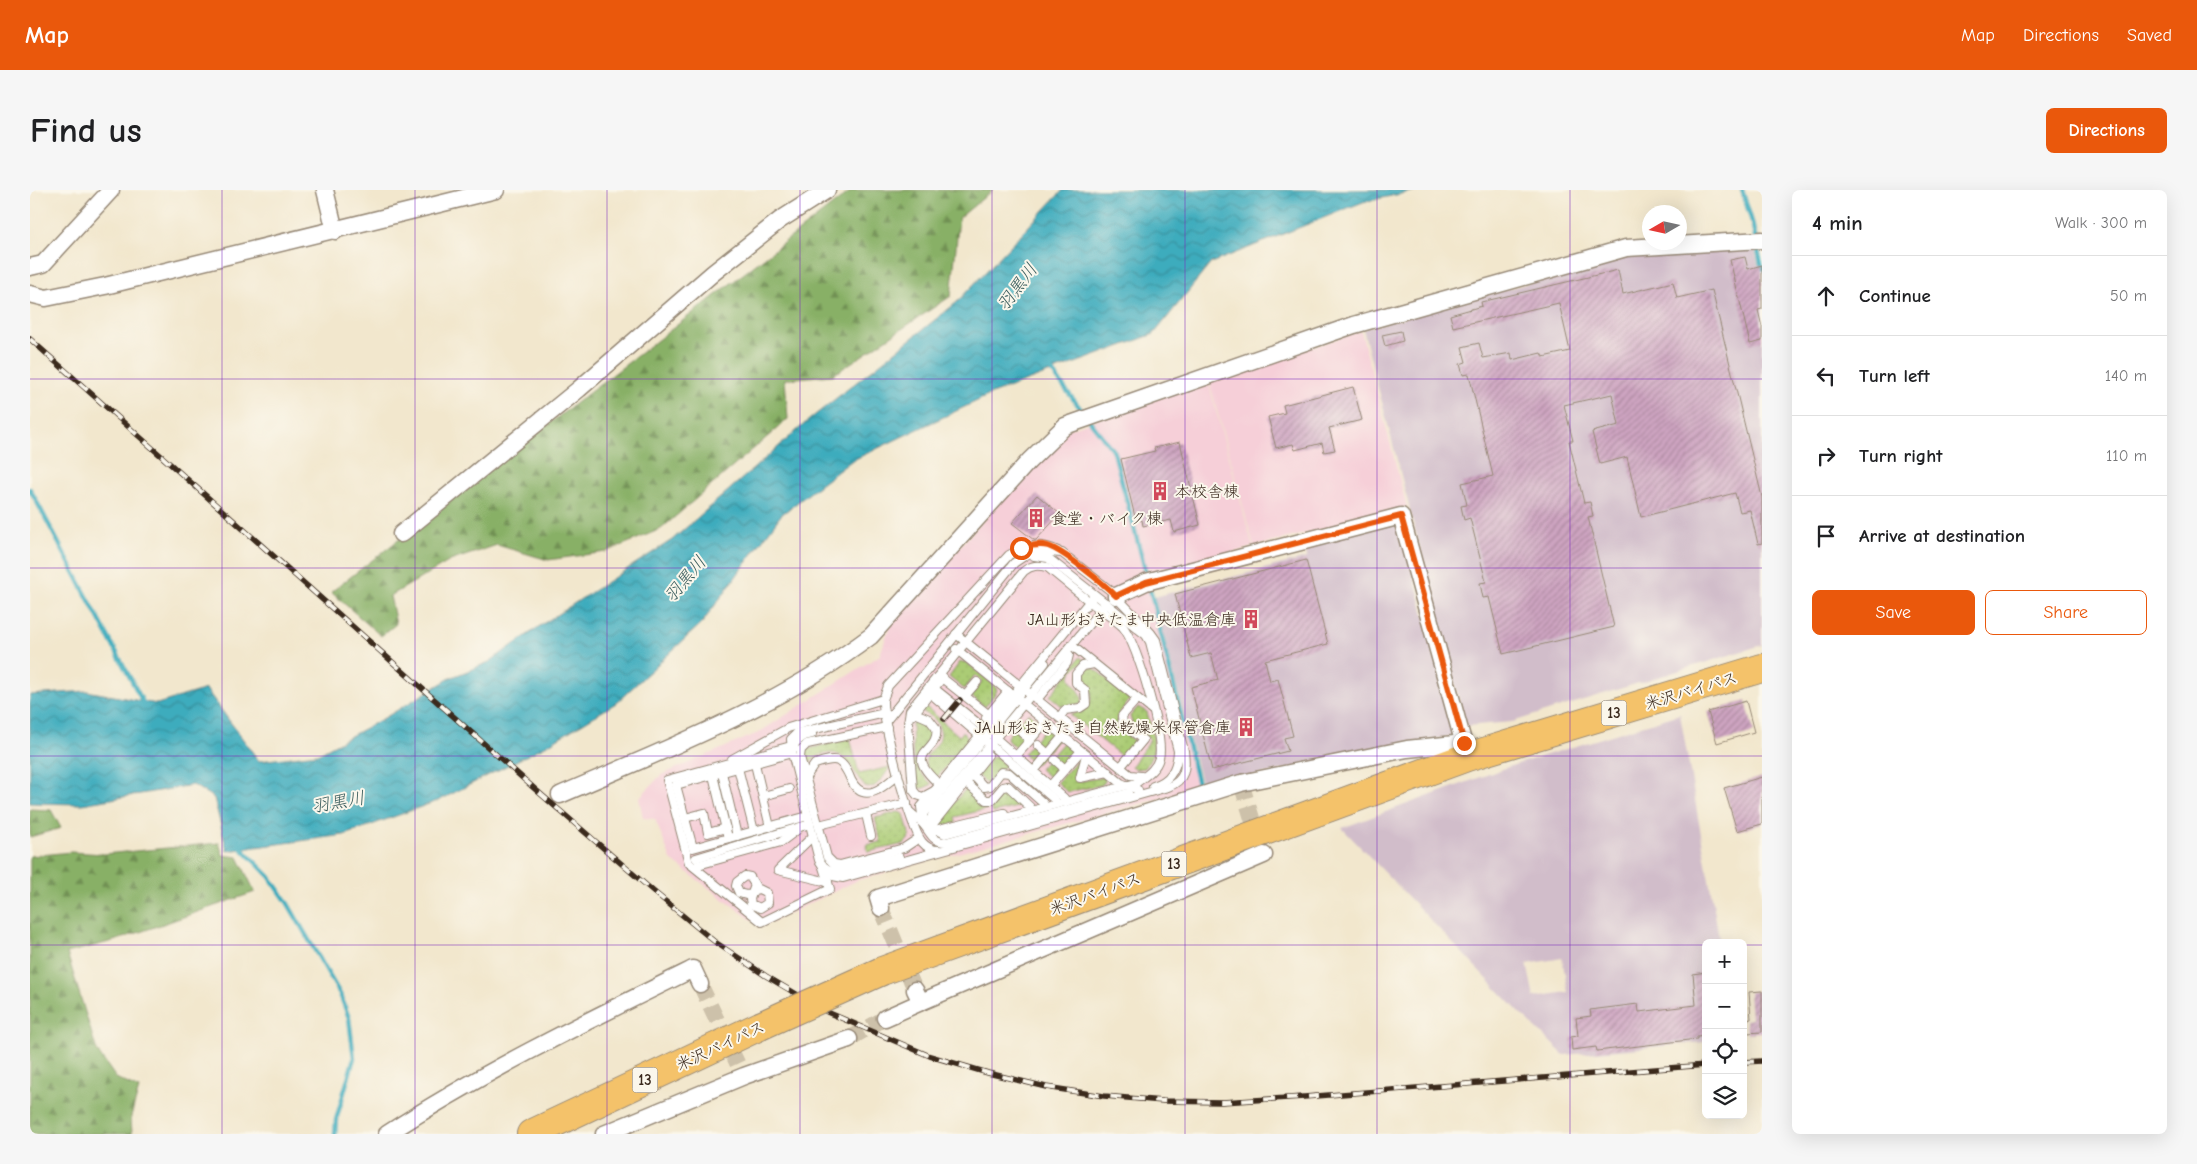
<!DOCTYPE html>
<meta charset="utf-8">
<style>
body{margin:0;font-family:"Comic Neue","Klee One",sans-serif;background:#f6f6f6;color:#202124}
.controls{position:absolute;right:15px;bottom:15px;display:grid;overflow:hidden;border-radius:8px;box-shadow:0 5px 20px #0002}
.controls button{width:45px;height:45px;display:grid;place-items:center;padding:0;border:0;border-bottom:1px solid #e0e0e0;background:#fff;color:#202124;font:25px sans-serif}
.compass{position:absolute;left:1612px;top:15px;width:45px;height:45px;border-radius:50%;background:#fff;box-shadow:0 5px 20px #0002;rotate:261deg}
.stop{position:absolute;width:15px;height:15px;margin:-11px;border:4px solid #ea580c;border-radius:50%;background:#fff}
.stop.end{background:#ea580c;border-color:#fff;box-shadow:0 1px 5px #0008}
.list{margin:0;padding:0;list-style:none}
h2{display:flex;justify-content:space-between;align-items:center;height:65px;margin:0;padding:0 20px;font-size:21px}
h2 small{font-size:16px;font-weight:400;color:#757577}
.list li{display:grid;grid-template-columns:32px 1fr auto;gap:15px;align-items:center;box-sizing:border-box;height:80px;padding:0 20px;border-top:1px solid #e0e0e0}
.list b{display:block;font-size:19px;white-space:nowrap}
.list em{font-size:16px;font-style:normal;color:#757577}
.actions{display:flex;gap:10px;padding:15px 20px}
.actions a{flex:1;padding:11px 0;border:1px solid #ea580c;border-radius:8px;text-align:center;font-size:18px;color:#ea580c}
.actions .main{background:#ea580c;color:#fff}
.icon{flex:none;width:28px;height:28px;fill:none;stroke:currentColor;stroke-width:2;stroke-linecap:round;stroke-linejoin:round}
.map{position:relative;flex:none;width:1732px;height:944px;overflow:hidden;border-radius:8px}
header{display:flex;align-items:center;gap:30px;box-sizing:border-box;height:70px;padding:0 25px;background:#ea580c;color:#fff}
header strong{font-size:24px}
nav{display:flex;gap:28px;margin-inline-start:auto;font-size:18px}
.intro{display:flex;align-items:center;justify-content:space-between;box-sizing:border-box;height:120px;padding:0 30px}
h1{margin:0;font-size:35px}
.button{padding:12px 22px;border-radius:8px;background:#ea580c;color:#fff;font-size:18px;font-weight:700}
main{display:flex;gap:30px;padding:0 30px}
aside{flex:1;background:#fff;border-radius:8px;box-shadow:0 5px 20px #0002}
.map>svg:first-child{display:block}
.built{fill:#f6cfd8}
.industrial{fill:#d1bdca;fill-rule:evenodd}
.grass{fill:url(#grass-dots);stroke:#737b4a}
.forest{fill:url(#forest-firs);stroke:#626d42}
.water{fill:url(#water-waves);stroke:#3c6b6e}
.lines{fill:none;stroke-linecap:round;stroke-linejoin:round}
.stream{stroke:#3eacbd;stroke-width:4.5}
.building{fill:url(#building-hatch)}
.street-tunnel{stroke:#cdc1aa;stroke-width:16;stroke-dasharray:16 8;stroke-linecap:butt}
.lane-casing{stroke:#968876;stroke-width:10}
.street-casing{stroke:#968876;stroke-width:19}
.highway-casing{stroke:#968876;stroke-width:30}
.lane{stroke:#fff;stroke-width:8}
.street{stroke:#fff;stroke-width:16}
.highway{stroke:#f4c26a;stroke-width:28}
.rail-casing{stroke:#3b2a1e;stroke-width:5.5}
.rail{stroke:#fbf7ec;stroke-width:4;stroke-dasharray:11;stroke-linecap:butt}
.highway-bridge-casing{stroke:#968876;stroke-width:30;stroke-linecap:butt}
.highway-bridge{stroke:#f4c26a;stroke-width:28}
.route{stroke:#ea580c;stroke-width:6}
.grid{fill:none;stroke:#7b2cbf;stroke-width:1;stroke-opacity:0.55}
.labels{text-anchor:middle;stroke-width:4;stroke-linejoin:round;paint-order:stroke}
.shield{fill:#fbf7ec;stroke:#75685c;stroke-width:1}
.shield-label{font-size:15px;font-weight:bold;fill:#3b2a1e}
.poi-label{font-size:16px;fill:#3b2a1e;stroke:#fbf7ec;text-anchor:start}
.street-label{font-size:16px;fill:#3b2a1e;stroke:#fbf7ec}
.water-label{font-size:18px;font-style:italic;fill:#3c5e5e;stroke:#fbf7ec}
</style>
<header>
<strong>Map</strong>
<nav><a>Map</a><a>Directions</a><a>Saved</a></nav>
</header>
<div class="intro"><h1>Find us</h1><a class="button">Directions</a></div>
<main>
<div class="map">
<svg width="1732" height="944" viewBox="0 0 1732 944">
<defs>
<pattern id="grass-dots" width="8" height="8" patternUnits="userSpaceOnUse" patternTransform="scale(1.25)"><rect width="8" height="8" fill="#abcc75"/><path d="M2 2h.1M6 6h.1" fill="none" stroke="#94af65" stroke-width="1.8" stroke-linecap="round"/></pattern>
<pattern id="forest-firs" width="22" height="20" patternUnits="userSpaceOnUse" patternTransform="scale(1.25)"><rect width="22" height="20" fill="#88b066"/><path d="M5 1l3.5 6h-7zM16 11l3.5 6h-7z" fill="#708f53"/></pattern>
<pattern id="water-waves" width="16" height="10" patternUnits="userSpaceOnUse" patternTransform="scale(1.25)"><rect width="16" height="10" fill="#3eacbd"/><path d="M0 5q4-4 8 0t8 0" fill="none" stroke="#358c99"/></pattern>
<pattern id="building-hatch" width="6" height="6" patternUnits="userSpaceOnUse" patternTransform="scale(1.25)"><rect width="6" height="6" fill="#cea4c1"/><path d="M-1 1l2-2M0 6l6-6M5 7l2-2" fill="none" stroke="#a8869c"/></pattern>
</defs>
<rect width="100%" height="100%" fill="#fbf7ec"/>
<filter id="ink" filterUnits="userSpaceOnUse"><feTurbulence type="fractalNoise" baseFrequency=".02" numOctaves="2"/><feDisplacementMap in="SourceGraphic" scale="10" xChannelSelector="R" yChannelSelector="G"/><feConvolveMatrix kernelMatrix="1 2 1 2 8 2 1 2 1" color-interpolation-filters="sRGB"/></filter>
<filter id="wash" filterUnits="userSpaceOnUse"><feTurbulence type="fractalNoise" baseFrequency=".0096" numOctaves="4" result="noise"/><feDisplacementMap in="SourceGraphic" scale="20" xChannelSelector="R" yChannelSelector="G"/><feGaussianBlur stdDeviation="1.12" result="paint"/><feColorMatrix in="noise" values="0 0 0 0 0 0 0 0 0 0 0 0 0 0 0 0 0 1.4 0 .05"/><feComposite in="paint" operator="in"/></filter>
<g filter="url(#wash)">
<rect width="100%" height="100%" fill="#f2e7cd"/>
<!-- built -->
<g class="built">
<path d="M1331 141 1377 317 1224 357 1179 191Z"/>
<path d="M1178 191 1223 357 1116 388 1169 598 828 690 731 737 641 670 625 629 613 628 609 608 631 585 728 543 850 465 861 432 1036 240Z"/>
</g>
<!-- industrial -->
<g class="industrial">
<path d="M1724 55 1732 93V455L1482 532 1436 536 1333 139 1600 65Z"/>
<path d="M1369 329 1426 545 1172 596 1124 407 1276 368 1274 354Z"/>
<path d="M1650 524 1690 753H1676V852L1534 865 1490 823 1312 638 1481 576ZM1532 768 1538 802 1504 807 1497 774Z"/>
</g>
<!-- grass -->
<g class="grass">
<path d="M1050 467 1055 471C1021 490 1058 496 1051 514L1032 516 1020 506Z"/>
<path d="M930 472H936L965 496 967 501 955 517 941 506 952 491 945 485 934 499 919 487Z"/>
<path d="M1061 478 1065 479 1100 509 1087 526 1089 537 1105 552 1094 568 1040 525C1051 521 1063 518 1061 502L1049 488 1052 480Z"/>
<path d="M896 517 929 546 933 542 938 547 939 551 907 587C903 584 898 581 896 576 891 560 917 557 909 537 906 528 900 525 892 522Z"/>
<path d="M1108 517 1117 522C1123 546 1130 556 1115 578L1106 579 1102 576 1120 550 1102 533 1100 526Z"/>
<path d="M997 524H1001L1011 533 1000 546 991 538 987 542 996 551 988 560 978 551 977 547Z"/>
<path d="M886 529 898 532C912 561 863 560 902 594L894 598H888L884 592 882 534Z"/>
<path d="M1016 537 1029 548 1018 561 1005 557 1014 565 1006 575 993 564Z"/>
<path d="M820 548 829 584 860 577C827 631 832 562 800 563 789 563 783 569 777 577L774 565 775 560Z"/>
<path d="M1034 552 1047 562 1035 575 1022 572 1031 580 1023 590 1010 579Z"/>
<path d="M1052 566 1045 592 1075 587V592L1072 595 1037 602 1027 592Z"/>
<path d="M963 567H966L975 575 960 593H955L947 585Z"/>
<path d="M980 600 994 615 963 623 961 618 925 627 926 633 914 636 910 634 911 628 934 601H941L954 614H963L974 601Z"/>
<path d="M868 622 874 624 880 647 874 654 838 662 836 655 851 652 845 628Z"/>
</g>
<!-- forest -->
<g class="forest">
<path d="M822 0H963L929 28 921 106 803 185 755 189 758 229 631 339 576 362 518 370 467 355 420 371 360 406 366 434 351 446 301 402Z"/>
<path d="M0 619 21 620 31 638 0 647Z"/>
<path d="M189 653 193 665 208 667 225 702 87 750 37 763 67 861 86 888 109 899 101 926 102 944H0V666L41 662 74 664Z"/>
</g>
<!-- water -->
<path class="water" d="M1033 0H1389L1333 12 1181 73 1124 144 964 203 821 271 751 325 672 433 586 513 517 555 410 610 314 645 197 661 184 608 163 595 52 614 0 613V505L57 501 127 514 176 499 229 571 287 564 356 527 420 488 459 472 514 433 642 350 780 229 926 113Z"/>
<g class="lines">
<!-- stream -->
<g class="stream">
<path d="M1712 0 1722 32 1732 79"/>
<path d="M1020 179 1084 262 1117 387"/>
<path d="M0 299 115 516"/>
<path d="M1119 395 1170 602"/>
<path d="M208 655 239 686 257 712 310 804 319 828 324 868 306 930 305 944"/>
</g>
</g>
<g id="blocks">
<!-- building -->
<g class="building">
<path d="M1715 67 1718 79 1732 75V119L1728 120 1732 137V151L1720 154 1700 70Z"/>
<path d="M1588 80 1593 104 1643 92 1647 108 1682 100 1732 307V353L1728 354 1720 320 1710 322 1705 303 1611 327 1597 267 1570 274 1562 242 1589 235 1582 204 1534 215 1543 251H1539L1554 313 1560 312 1563 326 1558 327 1584 437 1473 464 1459 407 1453 408 1450 393 1456 392 1440 328 1434 330 1431 316 1437 315 1432 293 1463 286 1439 184 1433 185 1430 174 1436 172 1432 157 1449 153 1453 168 1481 163 1482 170 1511 163 1513 167 1540 161 1529 113 1423 137 1420 125 1452 116 1451 112Z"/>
<path d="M1371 141 1373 151 1355 156 1352 145Z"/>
<path d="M1323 197 1332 230 1299 238 1305 260 1294 262 1292 253 1265 260 1263 254 1246 258 1238 227 1255 223 1253 215Z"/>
<path d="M1150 252 1170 335 1144 342 1141 330 1113 336 1112 330 1106 331 1091 269 1125 261 1124 258Z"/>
<path d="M1007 305 1030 324 1006 350H1004L982 333Z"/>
<path d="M1276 370 1298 454 1235 470 1240 491 1248 489 1263 546 1254 548 1258 561 1182 580 1161 497 1188 490 1181 463 1161 468 1145 404Z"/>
<path d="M1716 511 1724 542 1687 553 1678 522Z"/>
<path d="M1732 587V634L1707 641 1694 598Z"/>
<path d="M1676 782V846L1667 847V849L1567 861 1566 857 1542 860 1541 847 1548 846 1546 828 1561 826 1560 820 1608 814 1609 822 1666 815 1663 784Z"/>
<path d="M1732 801V842L1717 843 1716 830 1721 829 1719 802Z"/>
</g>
</g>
</g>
<g filter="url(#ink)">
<use href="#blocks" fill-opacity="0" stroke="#968876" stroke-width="1"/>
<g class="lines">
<!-- street-tunnel -->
<g class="street-tunnel">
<path d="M1211 593 1229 651"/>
<path d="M851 718 885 800"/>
<path d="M670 794 709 877"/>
<path d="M819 849 855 828"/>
</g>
<!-- lane casing -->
<g class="lane-casing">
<g id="lane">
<path d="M1004 366 1018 368 1116 445 1120 452 1148 561C1147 578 1141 591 1123 596"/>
<path d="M926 444 1100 585 1111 586"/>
<path d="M1045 458 1122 520"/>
<path d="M926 459 1091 593 1108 600"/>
<path d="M912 488 959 525"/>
<path d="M905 499 955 539 1034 608"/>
<path d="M901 504 1025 610"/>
<path d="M935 506 947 492"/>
<path d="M1010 506 1037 473 1039 465"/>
<path d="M855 523 767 543 761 549 762 563 789 670C794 679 800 681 810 682L869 667"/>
<path d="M885 523 899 529 906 538C911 564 869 559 910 595"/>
<path d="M1032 524 1035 520 1050 518 1056 514 1055 500 1046 493V484L1053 476 1064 474"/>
<path d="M883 525 913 487"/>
<path d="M956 528 978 501"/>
<path d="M857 537 777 554 771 560 770 567 797 667 804 674 810 675 874 658 889 648"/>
<path d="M991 542 1000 550"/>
<path d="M1008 555 1018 564"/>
<path d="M761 556 637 590 659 673 732 732 800 699 792 674"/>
<path d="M764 559 765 553 774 546 782 544"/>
<path d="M762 563 646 595 663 658 778 626"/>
<path d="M1056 565 1050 588 1078 582"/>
<path d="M986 566 1016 532"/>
<path d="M702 569 758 538 853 509"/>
<path d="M1025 570 1035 579"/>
<path d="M725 574 740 637"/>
<path d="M1093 574 1113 550 1093 534 1092 526 1107 509"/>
<path d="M708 578 724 641"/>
<path d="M1004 581 1033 546"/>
<path d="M692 583 707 646"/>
<path d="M942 584 954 597 960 596 971 582 979 583 1013 613"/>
<path d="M683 585 698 648"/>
<path d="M776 587 785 574C792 572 802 568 808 571 815 575 818 583 821 590 834 616 855 596 868 584"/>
<path d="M935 592 956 610H962L973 597 978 596 1000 617"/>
<path d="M1021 595 1051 561"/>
<path d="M904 601 893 607 887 605 883 600 878 533 880 520 994 381C1002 375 1007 375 1017 377 1034 391 1051 405 1068 418 1076 424 1086 430 1093 437 1107 453 1135 549 1129 568 1126 580 1115 586 1106 593L915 644 901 637 900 630 903 623 1001 505 1004 501 1068 423 1076 413"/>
<path d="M733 606 759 599"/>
<path d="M880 622C884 626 889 629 892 633 901 642 901 652 916 652L1098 603"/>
<path d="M836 624 841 646"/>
<path d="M655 628 674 623 678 643 696 638"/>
<path d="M893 628V624L1015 473"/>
<path d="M893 633 891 617 897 610 1062 408"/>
<path d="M903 634 958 565"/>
<path d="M789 635 877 613"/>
<path d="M905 640 974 623"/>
<path d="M783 646 748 680 798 692"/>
<path d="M909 660C902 660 897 658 892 652 880 637 852 531 853 510 854 506 857 500 858 496L979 365C996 355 1010 352 1028 361"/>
<path d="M666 668 780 634"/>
<path d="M668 675 751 652 767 640"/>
<path d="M796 678 803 686 813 688 1138 597C1156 590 1156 578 1154 561L1126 450 1121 443 1081 401 1032 363 1005 361 996 365 984 373 856 531"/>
<path d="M721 704 716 705 709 703 706 696 707 692 715 686 720 687 725 695 720 709 721 714 730 718 738 713 737 703 729 699 724 700"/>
</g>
</g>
<!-- street casing -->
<g class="street-casing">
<g id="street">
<path d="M295 0 305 41"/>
<path d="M0 77 13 74 81 0"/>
<path d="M0 104 16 108 75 96 466 0"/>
<path d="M371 344 549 199 683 83 750 30 797 0"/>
<path d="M1086 406 1116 392 1371 326 1436 562"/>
<path d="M530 605C636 559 747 517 841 446L999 271 1035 236 1324 135 1596 58 1732 50"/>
<path d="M851 718 848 708 1211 593 1377 559 1434 553"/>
<path d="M885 800 891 812 1234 665"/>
<path d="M855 828 891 812"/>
<path d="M357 944C454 881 559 830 663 779L670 794"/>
<path d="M574 944 714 886 819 849"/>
</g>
</g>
<!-- highway casing -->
<g class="highway-casing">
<g id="highway">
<path d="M852 781 1437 567 1732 478"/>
<path d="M501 944 730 836"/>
</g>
</g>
<!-- lane -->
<use href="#lane" class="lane"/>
<!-- street -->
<use href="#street" class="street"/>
<!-- highway -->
<use href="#highway" class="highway"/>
<!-- rail casing -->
<g class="rail-casing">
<g id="rail">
<path d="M0 149 506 600 623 701 685 752 736 786 797 822 900 866 958 883 1016 897 1074 906 1133 911 1192 912 1274 907 1676 875"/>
<path d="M914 529 930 510"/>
<path d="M1713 872 1732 871"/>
</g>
</g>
<!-- rail -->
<use href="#rail" class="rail"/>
<!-- highway-bridge casing -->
<g class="highway-bridge-casing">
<path id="highway-bridge" d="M730 836 852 781"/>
</g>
<!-- highway-bridge -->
<use href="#highway-bridge" class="highway-bridge"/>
</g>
</g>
<g class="lines" filter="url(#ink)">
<!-- route -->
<path class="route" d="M991 358C1000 356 1009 353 1018 356 1035 362 1073 393 1086 406L1116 392 1371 326 1434 553"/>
</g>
<!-- grid -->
<path class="grid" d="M192 0V944M385 0V944M577 0V944M770 0V944M962 0V944M1155 0V944M1347 0V944M1540 0V944M0 189H1732M0 378H1732M0 566H1732M0 755H1676M1713 755H1732"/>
<!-- icons -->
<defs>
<g id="building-bare" transform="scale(1.5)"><path d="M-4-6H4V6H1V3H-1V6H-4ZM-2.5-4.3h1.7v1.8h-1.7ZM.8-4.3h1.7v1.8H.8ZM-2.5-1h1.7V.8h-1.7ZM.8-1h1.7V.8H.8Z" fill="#d1495b" stroke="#fbf7ec" stroke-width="2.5" paint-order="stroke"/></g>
</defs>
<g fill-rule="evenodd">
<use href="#building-bare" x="1130" y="301"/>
<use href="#building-bare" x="1006" y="328"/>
<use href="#building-bare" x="1221" y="429"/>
<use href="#building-bare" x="1216" y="537"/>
</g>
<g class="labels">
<!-- shield labels -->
<g class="shield">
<rect x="1571.5" y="510.5" width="25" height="25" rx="4"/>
<rect x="1131.5" y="661.5" width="25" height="25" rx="4"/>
<rect x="602.5" y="877.5" width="25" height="25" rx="4"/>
</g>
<g class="shield-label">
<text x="1584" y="528">13</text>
<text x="1144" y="679">13</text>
<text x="615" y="895">13</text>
</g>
<!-- poi labels -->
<g class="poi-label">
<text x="1145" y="307">本校舎棟</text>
<text x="1021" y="334">食堂・バイク棟</text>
<text x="1206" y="435" text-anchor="end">JA山形おきたま中央低温倉庫</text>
<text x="1201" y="543" text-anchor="end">JA山形おきたま自然乾燥米保管倉庫</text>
</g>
<!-- street labels -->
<g class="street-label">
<text transform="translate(1661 500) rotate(-17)" y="6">米沢バイパス</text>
<text transform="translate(1065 703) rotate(-20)" y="6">米沢バイパス</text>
<text transform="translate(690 855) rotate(-25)" y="6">米沢バイパス</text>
</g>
<!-- water labels -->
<g class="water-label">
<text transform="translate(987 97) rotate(-53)" y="6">羽黒川</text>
<text transform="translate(655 389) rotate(-50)" y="6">羽黒川</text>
<text transform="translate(308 612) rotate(-10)" y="6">羽黒川</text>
</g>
</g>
</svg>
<div class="controls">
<button>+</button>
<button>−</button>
<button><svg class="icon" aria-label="locate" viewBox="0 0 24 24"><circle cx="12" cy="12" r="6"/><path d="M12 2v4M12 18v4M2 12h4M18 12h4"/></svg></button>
<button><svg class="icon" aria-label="layers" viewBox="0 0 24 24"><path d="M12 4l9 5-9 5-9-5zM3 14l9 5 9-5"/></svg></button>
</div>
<svg class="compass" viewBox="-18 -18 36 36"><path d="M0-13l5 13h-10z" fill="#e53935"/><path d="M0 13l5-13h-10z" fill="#757577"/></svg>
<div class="stop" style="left:991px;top:358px"></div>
<div class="stop end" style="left:1434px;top:553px"></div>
</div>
<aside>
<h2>4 min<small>Walk · 300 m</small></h2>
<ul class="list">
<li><svg class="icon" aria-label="ahead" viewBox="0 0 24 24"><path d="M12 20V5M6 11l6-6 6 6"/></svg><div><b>Continue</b></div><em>50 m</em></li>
<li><svg class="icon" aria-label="left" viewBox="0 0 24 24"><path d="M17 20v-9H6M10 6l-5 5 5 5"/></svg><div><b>Turn left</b></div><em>140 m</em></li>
<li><svg class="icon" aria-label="right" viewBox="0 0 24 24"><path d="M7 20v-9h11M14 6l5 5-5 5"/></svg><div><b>Turn right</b></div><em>110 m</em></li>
<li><svg class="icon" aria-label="arrive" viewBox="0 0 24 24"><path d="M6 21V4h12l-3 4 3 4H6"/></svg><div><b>Arrive at destination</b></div></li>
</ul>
<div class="actions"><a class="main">Save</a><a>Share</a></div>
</aside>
</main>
